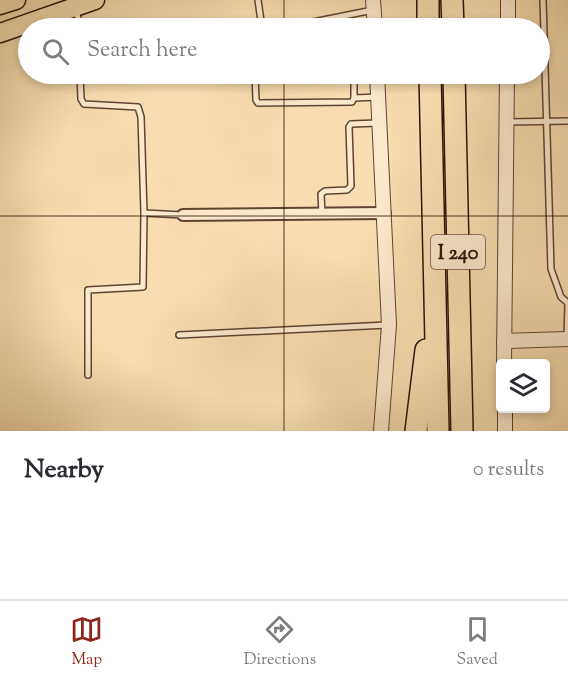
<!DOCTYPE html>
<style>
body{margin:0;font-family:"Sorts Mill Goudy",serif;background:#f2f2f3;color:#2b2b33}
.controls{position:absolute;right:18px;bottom:18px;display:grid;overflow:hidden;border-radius:6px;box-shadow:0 3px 9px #0003}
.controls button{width:54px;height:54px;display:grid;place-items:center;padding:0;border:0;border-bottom:2px solid #e1e1e2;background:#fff;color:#2b2b33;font:30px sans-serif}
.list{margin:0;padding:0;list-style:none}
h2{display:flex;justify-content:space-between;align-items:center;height:78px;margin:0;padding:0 24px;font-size:26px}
h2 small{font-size:20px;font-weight:400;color:#7c7c81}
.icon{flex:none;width:33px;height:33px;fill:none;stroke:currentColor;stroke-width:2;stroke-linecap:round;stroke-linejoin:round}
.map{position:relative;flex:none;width:568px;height:431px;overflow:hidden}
.search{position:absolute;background:#fff;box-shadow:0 3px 9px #0003;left:18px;right:18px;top:18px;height:66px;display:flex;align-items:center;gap:15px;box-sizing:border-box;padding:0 21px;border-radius:33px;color:#7c7c81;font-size:22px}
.sheet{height:168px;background:#fff}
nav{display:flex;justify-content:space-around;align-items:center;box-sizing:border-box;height:84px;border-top:2px solid #e1e1e2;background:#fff;font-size:16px;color:#7c7c81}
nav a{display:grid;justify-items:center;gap:3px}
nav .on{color:#8f2418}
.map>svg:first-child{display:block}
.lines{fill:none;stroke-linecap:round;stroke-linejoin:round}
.service-casing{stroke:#5e4531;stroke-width:8}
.minor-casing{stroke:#5e4531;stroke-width:14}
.tertiary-casing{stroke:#5e4531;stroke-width:16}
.primary-casing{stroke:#2b1207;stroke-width:21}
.motorway-casing{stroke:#2b1207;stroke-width:24}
.service{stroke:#fae9cb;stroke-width:5}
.minor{stroke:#fae9cb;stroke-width:10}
.tertiary{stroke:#fae9cb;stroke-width:14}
.primary{stroke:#f7ddaf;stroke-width:18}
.motorway{stroke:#f7ddaf;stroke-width:21}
.grid{fill:none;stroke:#2b1207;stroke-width:1.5;stroke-opacity:0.55}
.labels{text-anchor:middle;stroke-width:4.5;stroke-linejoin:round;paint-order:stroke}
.shield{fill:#fae9cb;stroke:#695242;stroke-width:1.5}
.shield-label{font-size:20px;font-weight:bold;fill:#2b1207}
</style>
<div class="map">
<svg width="568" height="431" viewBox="0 0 568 431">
<rect width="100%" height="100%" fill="#f7ddaf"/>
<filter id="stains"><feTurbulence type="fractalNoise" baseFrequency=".00333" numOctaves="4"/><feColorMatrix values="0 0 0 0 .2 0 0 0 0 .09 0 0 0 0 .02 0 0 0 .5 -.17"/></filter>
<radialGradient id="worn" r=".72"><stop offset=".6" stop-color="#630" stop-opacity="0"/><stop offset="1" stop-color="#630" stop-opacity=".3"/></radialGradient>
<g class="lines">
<!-- service casing -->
<g class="service-casing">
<g id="service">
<path d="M258 0 261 21 264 25 313 22 373 10"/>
<path d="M543 0 551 269 561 297 568 303"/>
<path d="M77 11 79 28"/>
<path d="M80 74 81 99 84 104 138 107 141 117 144 213 183 215"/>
<path d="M255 74 256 100 258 103 352 102 354 98"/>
<path d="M356 74 354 76V98L378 97"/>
<path d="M507 122 568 121"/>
<path d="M322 214 321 194 325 191 347 190 351 186 349 127 351 124 378 123"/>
<path d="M179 335 387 325"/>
<path d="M567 337 568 303"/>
<path d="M88 375V290L143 287 144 213"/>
</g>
</g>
<!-- minor casing -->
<g class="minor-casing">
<path id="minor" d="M183 215 385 213"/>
</g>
<!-- tertiary casing -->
<g class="tertiary-casing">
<g id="tertiary">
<path d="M373 0 375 28"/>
<path d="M508 28V0"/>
<path d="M377 74 389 325 381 431"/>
<path d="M504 341 568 339"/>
<path d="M504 364 507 74"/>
<path d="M505 408V431"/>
</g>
</g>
<!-- primary casing -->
<g class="primary-casing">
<g id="primary">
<path d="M0 5 16 0"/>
<path d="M0 33 95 0"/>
</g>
</g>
<!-- motorway casing -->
<g class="motorway-casing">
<g id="motorway">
<path d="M428 0V28"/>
<path d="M452 0 453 28"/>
<path d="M430 74 438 431"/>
<path d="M454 74 462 431"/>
<path d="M416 431 426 350"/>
</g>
</g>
<!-- service -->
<use href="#service" class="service"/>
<!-- minor -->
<use href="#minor" class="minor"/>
<!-- tertiary -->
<use href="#tertiary" class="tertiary"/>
<!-- primary -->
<use href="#primary" class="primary"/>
<!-- motorway -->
<use href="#motorway" class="motorway"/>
</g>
<!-- grid -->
<path class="grid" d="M284 0V28M284 74V431M0 216H568"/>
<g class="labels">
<!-- shield labels -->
<rect class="shield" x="431" y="235" width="54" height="34" rx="4.5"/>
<g class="shield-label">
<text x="458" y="259">I 240</text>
</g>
</g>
<rect width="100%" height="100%" filter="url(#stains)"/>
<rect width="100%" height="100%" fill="url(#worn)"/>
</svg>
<div class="controls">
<button><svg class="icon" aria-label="layers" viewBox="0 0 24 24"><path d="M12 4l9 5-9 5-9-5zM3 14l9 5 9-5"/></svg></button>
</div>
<div class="search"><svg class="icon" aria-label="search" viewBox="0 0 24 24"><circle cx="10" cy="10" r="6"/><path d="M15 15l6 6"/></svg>Search here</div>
</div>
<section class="sheet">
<h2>Nearby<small>0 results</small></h2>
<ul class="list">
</ul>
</section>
<nav>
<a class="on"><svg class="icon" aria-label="map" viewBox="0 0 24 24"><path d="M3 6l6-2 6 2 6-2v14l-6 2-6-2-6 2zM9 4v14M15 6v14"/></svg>Map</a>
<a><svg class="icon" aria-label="directions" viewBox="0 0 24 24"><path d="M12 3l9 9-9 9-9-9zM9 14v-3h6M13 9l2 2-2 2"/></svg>Directions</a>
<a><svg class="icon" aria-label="saved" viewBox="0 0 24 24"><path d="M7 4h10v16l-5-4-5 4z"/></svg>Saved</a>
</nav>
